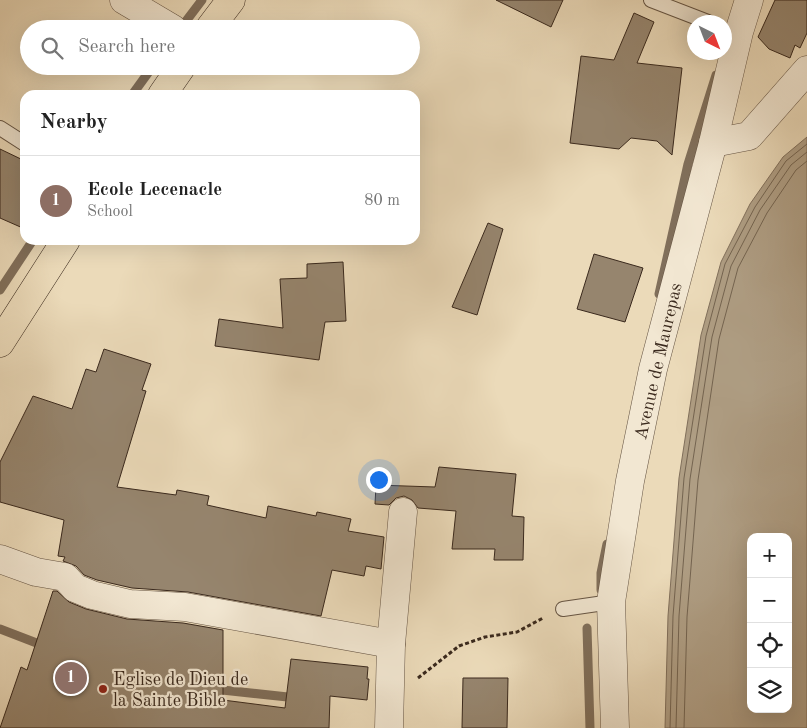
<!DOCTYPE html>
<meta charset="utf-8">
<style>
body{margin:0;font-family:"Old Standard TT",serif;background:#f2f2f2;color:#222}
.controls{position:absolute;right:15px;bottom:15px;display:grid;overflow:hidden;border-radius:10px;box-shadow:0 5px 20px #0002}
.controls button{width:45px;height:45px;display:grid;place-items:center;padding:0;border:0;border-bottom:1px solid #e0e0e0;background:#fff;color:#222;font:25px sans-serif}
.compass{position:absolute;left:687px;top:15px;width:45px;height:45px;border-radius:50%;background:#fff;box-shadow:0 5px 20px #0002;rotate:138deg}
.you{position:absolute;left:378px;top:479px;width:18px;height:18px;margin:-12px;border:4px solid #fff;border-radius:50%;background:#1a73e8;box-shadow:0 0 0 8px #1a73e833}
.badge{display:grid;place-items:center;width:32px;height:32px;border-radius:50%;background:#2563eb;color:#fff;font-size:16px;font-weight:700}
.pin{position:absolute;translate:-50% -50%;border:2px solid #fff;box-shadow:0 1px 5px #0006}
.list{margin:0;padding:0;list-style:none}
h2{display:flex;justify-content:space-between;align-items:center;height:65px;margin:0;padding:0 20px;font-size:21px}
h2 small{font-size:16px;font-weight:400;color:#767676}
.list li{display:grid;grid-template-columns:32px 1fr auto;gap:15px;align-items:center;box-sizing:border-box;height:90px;padding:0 20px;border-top:1px solid #e0e0e0}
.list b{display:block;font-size:19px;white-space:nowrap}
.list p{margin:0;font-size:16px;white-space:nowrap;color:#767676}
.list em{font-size:16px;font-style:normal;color:#767676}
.icon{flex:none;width:28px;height:28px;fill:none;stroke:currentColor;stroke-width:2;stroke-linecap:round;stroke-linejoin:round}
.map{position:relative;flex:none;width:807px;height:728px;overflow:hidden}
.search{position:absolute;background:#fff;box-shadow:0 5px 20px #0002;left:20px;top:20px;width:400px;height:55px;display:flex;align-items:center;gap:12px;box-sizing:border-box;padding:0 18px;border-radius:28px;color:#767676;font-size:19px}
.panel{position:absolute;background:#fff;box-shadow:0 5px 20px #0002;left:20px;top:90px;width:400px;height:155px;border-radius:15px}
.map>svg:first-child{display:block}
.water{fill:#af9e84;stroke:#806f5b;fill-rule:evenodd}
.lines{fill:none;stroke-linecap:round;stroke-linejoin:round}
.shore{stroke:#746450;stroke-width:1}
.stream{stroke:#806f5b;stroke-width:9}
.building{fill:#96856e;stroke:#3a291d}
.service-casing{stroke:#654;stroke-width:16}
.minor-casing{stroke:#654;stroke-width:29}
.tertiary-casing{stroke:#654;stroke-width:29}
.primary-casing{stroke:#3a291d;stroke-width:29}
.path{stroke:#3a291d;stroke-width:3;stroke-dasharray:4 2.5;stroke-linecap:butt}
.service{stroke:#f2e7d2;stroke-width:14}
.minor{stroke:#f2e7d2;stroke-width:28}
.tertiary{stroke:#f2e7d2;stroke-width:28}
.primary{stroke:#ebdab9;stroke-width:28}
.poi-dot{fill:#8f2418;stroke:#f2e7d2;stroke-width:2}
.labels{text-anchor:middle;stroke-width:4.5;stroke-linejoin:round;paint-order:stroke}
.street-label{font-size:18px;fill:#3a291d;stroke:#f2e7d2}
.poi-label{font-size:18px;fill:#3a291d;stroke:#f2e7d2;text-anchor:start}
</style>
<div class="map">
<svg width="807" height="728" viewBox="0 0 807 728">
<rect width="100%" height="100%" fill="#ebdab9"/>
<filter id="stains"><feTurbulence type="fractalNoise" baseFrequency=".004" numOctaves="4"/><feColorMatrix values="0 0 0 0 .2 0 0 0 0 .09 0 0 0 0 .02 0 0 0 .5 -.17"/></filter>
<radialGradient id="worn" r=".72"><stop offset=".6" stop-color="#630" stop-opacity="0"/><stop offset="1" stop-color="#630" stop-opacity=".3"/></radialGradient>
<!-- water -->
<path class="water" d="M807 137V728H665L668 616 679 478 701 335 721 262 750 204 783 157ZM751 537H788V709H751Z"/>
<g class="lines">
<!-- shore -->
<g class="shore">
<path d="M670 728 673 616 684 478 706 336 725 264 755 207 786 161 807 144"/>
<path d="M676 728 679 616 690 479 712 337 731 266 760 210 791 165 807 152"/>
<path d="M684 728 687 617 698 480 719 339 738 268 767 213 796 170 807 161"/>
</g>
<!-- stream -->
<g class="stream">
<path d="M180 29 202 0"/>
<path d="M132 95 153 66"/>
<path d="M0 290 33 240"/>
<path d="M659 294 688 164 716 75"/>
<path d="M601 590V573L607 544"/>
<path d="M587 628 590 728"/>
<path d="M0 629 47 647"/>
<path d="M213 689 297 698"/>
</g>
</g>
<!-- building -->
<g class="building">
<path d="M496 0H563L551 27Z"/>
<path d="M775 0H807V33L800 48 795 45 790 58 769 49 758 37Z"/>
<path d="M634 13 654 22 637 63 682 68 672 155 657 141 631 138 619 149 570 143 581 56 614 60Z"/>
<path d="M0 149 25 161V229L0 218Z"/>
<path d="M488 223 503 229 477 315 452 307Z"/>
<path d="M594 254 643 268 625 322 577 309Z"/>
<path d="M343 262 346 321 325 322 319 360 215 346 219 319 283 328 280 279 307 278V264Z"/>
<path d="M104 349 151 364 142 390 146 391 117 487 176 495 177 490 209 496 207 505 266 518 268 506 316 516 317 512 351 519 348 531 384 537 381 569 366 566 364 576 332 570 321 616 188 592 132 588 97 580 84 575 76 566 63 561 65 557 58 556 64 520 0 502V462L33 396 72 409 86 369 96 372Z"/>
<path d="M439 467 516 474 512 516 524 517 523 560H494L495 549H452L456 511 418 508 412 500 404 496 396 498 389 505 375 504 376 485 435 487Z"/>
<path d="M53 591H57L69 602 86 609 127 619 183 623 223 630V700L285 708 291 659 368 667 367 679H369L367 700 330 696 329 728H0L21 667 27 670Z"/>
<path d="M463 678H508L507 728H462Z"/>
</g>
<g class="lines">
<!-- service casing -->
<g class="service-casing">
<g id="service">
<path d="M651 0 708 22"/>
<path d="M0 128 25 144"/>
<path d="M563 609 611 602"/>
</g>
</g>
<!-- minor casing -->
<g class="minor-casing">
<g id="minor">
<path d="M124 0 173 29"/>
<path d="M713 143 749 136 807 70"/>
<path d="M0 559 36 572 65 577 75 588 92 595 130 604 185 607 391 644"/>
<path d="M389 728 391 644 403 512"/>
</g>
</g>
<!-- tertiary casing -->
<g class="tertiary-casing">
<path id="tertiary" d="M615 728 611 602 630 481 653 369 713 143 739 32 749 0"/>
</g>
<!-- primary casing -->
<g class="primary-casing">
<g id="primary">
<path d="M209 29 231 0"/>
<path d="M162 95 182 66"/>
<path d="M0 343 66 240"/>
</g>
</g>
<!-- path -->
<path class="path" d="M418 678 459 646 485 637 517 632 543 618"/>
<!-- service -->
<use href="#service" class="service"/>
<!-- minor -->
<use href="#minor" class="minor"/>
<!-- tertiary -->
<use href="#tertiary" class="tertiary"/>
<!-- primary -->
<use href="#primary" class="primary"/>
</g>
<!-- markers -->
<circle class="poi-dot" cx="103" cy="689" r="5"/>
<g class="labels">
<!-- street labels -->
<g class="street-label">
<text transform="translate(658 361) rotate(-77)" y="6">Avenue de Maurepas</text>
</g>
<!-- poi labels -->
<g class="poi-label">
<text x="113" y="685">Eglise de Dieu de<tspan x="113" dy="21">la Sainte Bible</tspan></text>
</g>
</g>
<rect width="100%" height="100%" filter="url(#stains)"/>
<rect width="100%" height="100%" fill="url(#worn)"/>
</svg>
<div class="controls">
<button>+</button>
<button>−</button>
<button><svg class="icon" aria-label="locate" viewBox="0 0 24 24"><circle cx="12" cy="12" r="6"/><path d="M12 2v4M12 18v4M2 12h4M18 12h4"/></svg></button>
<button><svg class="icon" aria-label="layers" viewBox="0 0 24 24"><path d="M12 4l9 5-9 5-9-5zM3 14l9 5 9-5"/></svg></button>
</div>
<svg class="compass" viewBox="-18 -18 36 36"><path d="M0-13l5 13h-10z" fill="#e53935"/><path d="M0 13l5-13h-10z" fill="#767676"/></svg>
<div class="you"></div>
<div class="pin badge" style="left:71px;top:678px;background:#8d6e63">1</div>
<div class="search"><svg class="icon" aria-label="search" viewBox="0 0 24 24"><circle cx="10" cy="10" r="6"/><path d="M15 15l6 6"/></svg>Search here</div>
<section class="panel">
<h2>Nearby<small></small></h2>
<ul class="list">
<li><span class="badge" style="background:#8d6e63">1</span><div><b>Ecole Lecenacle</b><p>School</p></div><em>80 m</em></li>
</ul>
</section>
</div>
